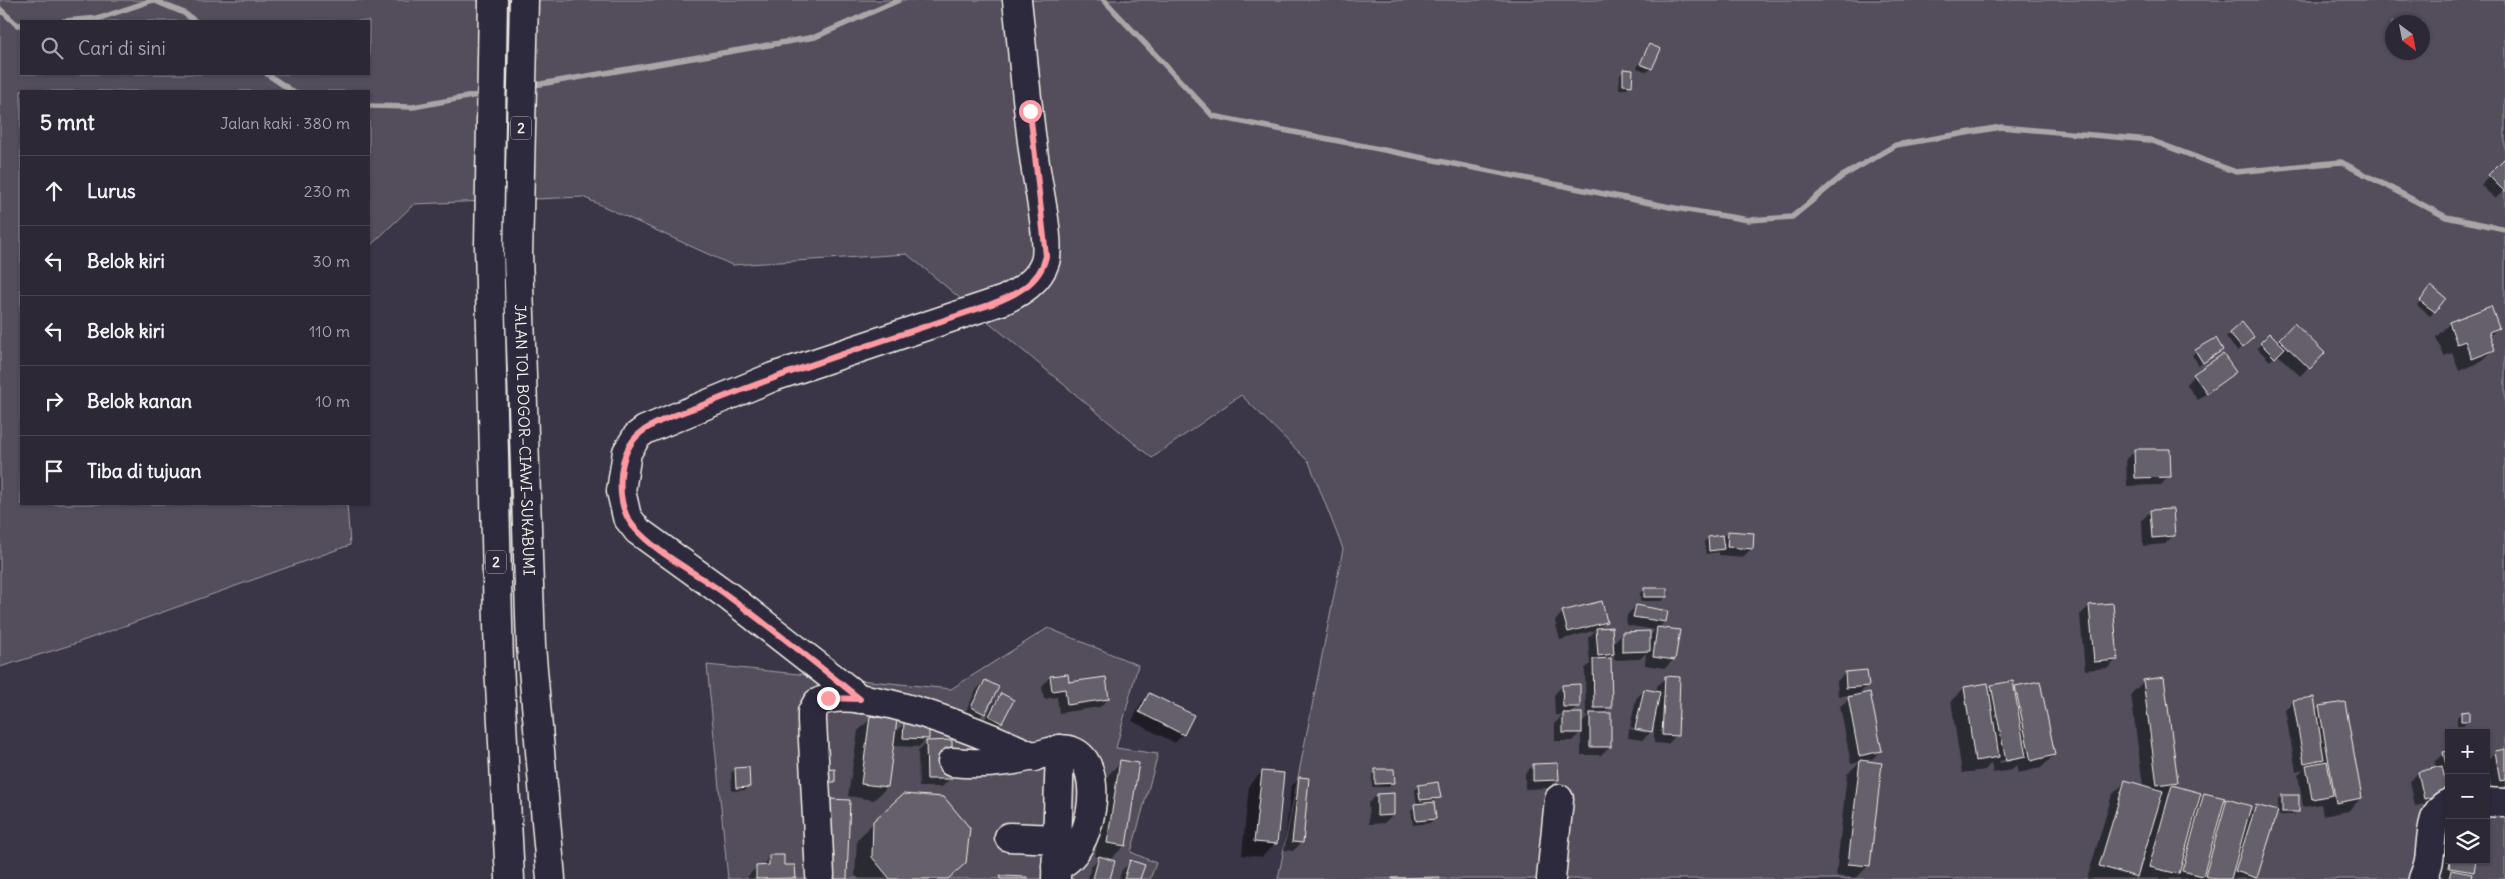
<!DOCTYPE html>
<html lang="id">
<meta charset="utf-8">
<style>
body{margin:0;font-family:Delius,sans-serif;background:#34303d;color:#f1f3f6}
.controls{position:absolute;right:15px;bottom:15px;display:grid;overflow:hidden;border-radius:0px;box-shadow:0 1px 4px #0004}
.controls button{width:45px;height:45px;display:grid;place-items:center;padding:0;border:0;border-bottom:1px solid #484450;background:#2c2835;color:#f1f3f6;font:25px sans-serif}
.compass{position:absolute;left:2385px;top:15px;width:45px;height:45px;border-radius:50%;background:#2c2835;box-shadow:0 1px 4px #0004;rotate:148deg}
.stop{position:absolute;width:15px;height:15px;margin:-11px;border:4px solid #ff9aa2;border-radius:50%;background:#fff}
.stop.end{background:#ff9aa2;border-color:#fff;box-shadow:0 1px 5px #0008}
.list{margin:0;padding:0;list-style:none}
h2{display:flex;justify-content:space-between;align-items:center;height:65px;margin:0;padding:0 20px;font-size:21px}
h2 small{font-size:16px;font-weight:400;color:#a6a6ad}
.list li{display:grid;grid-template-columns:32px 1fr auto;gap:15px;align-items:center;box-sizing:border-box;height:70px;padding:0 20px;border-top:1px solid #484450}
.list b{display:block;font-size:19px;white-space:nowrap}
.list em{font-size:16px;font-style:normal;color:#a6a6ad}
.icon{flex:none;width:28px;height:28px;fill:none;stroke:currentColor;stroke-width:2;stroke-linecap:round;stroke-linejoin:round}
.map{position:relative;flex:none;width:2505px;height:879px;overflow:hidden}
.search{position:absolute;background:#2c2835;box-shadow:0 1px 4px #0004;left:20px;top:20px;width:350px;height:55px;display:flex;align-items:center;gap:12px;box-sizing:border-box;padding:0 18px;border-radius:0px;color:#a6a6ad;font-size:19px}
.panel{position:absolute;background:#2c2835;box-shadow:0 1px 4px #0004;left:20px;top:90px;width:350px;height:415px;border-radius:0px}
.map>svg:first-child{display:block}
.green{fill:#534e5c;stroke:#a4a0a2;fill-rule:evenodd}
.shadow{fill:#0007;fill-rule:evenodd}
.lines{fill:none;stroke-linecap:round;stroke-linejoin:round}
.stream{stroke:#aaa6a7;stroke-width:5.5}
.building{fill:#65616c;stroke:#f4f1e8}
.minor-casing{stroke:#f4f1e8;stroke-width:31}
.highway-casing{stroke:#f4f1e8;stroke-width:31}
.minor{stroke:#2f2a3d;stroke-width:28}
.highway{stroke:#2f2a3d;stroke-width:28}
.route{stroke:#ff9aa2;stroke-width:6}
.labels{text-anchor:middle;stroke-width:4.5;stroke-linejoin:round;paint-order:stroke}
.shield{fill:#2f2a3d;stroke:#b9b5b5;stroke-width:1}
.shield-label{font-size:14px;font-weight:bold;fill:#f4f1e8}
.street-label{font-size:15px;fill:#f4f1e8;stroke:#2f2a3d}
</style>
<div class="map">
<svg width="2505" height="879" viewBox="0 0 2505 879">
<rect width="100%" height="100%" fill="#3b3647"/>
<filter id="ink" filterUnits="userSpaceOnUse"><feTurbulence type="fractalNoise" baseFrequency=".02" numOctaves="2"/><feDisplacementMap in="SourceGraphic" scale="10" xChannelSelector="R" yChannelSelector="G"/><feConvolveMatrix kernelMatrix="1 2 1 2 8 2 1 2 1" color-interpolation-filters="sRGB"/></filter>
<g filter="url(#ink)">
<!-- green -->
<g class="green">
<path d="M0 0H2505V879H1278L1343 549 1309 462 1241 395 1152 458 907 254 732 265 583 197 414 204 369 247V91H21V504H347L350 545 71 645 0 667ZM21 21H369V74H21ZM2392 22H2422V52H2392ZM2449 733H2486V860H2449Z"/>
<path d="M1048 628 1138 665 1116 748 1158 754 1131 852 1156 863 1150 879H728L707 665 951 689Z"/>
</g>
<!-- shadow -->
<g class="shadow">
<path d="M1649 45 1651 68 1647 72 1637 68Z"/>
<path d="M1624 71 1631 85 1627 89H1619L1620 75Z"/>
<path d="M2505 160V190L2495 199 2481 185Z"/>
<path d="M2427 292 2445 298 2430 316 2417 305Z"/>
<path d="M2490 308 2498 328 2489 336 2494 349 2481 362 2459 371 2452 353 2444 356 2436 337 2449 324Z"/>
<path d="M2294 325 2323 353 2300 376 2277 354 2270 361 2257 348 2270 335 2277 342Z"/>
<path d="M2230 334 2249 341 2237 351 2226 337Z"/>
<path d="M2222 350 2199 365 2192 355 2196 351Z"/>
<path d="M2234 372 2198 400 2186 384 2194 375Z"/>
<path d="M2135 451 2169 476 2161 485 2127 486 2126 459Z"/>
<path d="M2151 511 2173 536 2165 544 2143 546 2142 520Z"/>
<path d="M1729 532 1751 549 1743 557 1719 555V552L1706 554 1704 542 1708 538 1721 539Z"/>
<path d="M1644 589 1666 597 1662 601H1640V593Z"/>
<path d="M2112 604 2116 660 2108 668 2085 670 2080 615 2089 606Z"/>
<path d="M1636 606 1666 612 1664 622 1658 628 1674 659 1665 668 1645 665 1646 653 1640 659 1614 660V652L1607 660 1611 707 1603 715 1610 747 1601 755H1581V732L1572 741H1555V723L1563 715H1555L1554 695 1562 686 1579 706 1571 714 1581 724 1589 716H1586L1585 669 1590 664 1588 638 1596 630 1560 640 1555 621 1563 612 1606 621 1598 629 1612 644 1623 633 1649 637 1655 630 1626 625 1627 615Z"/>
<path d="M1846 673 1867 686 1857 696 1881 751 1872 759 1863 761 1869 865 1856 878 1836 876 1847 774 1860 762 1851 764 1840 706 1854 695 1838 696 1837 681Z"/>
<path d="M1050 677 1068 683 1108 699 1100 707 1059 713 1057 697 1044 699 1042 686Z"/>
<path d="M1666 678 1676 735 1668 744 1654 743V715L1651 732 1642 740 1628 738 1629 729 1646 733V730L1630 727 1636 699 1644 690 1657 693V686Z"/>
<path d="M985 681 984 713 975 721 964 715 976 690Z"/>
<path d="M2144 681 2176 782 2172 787 2198 800 2204 794 2221 807 2228 800 2248 815 2256 806V877L2254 879H2137L2138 875 2134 879H2087L2112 795 2125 782 2143 786 2131 694Z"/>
<path d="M1992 686 2013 690 2016 687 2054 755 2041 768 2018 773 2016 765 2012 770 1993 773 1991 763 1985 770 1962 773 1951 701 1964 688 1987 691ZM2012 758V761L2000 763 1999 761Z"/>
<path d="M1001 694V722L993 730 982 725 993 703Z"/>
<path d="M1150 694 1183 734 1175 743 1132 721 1141 703Z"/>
<path d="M2294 701 2315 712 2319 708 2361 798 2348 811 2323 816 2321 804 2303 807 2298 775 2303 769 2296 771 2285 710Z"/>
<path d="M2461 713 2468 721 2464 725H2457V717Z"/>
<path d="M871 718 887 787 874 800 848 796 858 731Z"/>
<path d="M904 724 927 738 919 747 895 746 894 734Z"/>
<path d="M927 742 951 778 942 787H919L918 751Z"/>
<path d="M2505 750V786L2492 789 2487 760 2496 752Z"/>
<path d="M2449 752V779L2444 780 2438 801 2415 806 2410 781 2418 773 2437 769 2435 762 2444 754Z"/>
<path d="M1121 762 1125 845 1110 860 1108 879H1088L1091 866 1101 857 1095 856 1108 775Z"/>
<path d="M1533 765 1557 780 1549 788 1525 789V774Z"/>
<path d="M735 769 749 786 745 790 732 791 731 773Z"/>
<path d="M1376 771 1393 783 1389 787H1372V775Z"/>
<path d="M1262 772 1275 844 1262 857 1242 855 1249 785Z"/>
<path d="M1299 778 1302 842 1293 851 1284 850 1291 787Z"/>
<path d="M1419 786 1439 797 1432 802 1434 819 1430 823 1413 825 1411 810 1417 805 1415 790Z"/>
<path d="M1377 795 1393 815 1384 823 1369 824 1368 803Z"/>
<path d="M2282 796 2298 811 2294 815H2278V800Z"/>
<path d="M2449 812V845L2431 841Z"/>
<path d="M874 822 965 863 948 879H859L855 875 857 840Z"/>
<path d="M2449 852V860H2475L2470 879H2443L2445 877 2441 876 2444 856Z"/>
<path d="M770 856 783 866 794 877 748 879V876L757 867H761Z"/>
<path d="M1131 862 1139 879H1119L1122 870Z"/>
</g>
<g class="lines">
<!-- stream -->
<g class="stream">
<path d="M153 0 184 13 195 21"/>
<path d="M1104 0 1213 116 1675 208 1749 220 1792 217 1841 177 1896 145 2001 127 2150 140 2236 172 2341 162 2446 217 2505 229"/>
<path d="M0 9 17 25H21"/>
<path d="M64 21 100 18 153 0"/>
<path d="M267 74 292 91"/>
<path d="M529 86 815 37 899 0"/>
<path d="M369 106 413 107 483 94"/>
</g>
</g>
<!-- building -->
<g class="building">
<path d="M1649 44 1661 49 1652 69 1640 64Z"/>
<path d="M1623 69 1633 70 1632 86 1623 85Z"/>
<path d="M2505 158V192L2488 175Z"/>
<path d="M2431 286 2446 298 2435 312 2420 301Z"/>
<path d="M2491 306 2499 328 2489 332 2495 350 2472 359 2465 341 2457 344 2449 322Z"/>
<path d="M2242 322 2254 337 2242 348 2229 333Z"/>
<path d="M2294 323 2325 353 2310 369 2279 339Z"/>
<path d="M2270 333 2285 348 2275 358 2260 343Z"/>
<path d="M2216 338 2223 350 2203 363 2195 350Z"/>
<path d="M2223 354 2236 372 2207 393 2193 374Z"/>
<path d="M2134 449H2170L2171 477 2135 478Z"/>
<path d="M2173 509 2175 536 2152 538 2150 510Z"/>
<path d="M1728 531 1754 533 1753 549 1727 547Z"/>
<path d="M1722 535 1724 549 1709 551 1708 537Z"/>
<rect x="1644" y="588" width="23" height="9"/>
<path d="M1602 601 1607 622 1568 632 1562 611Z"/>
<path d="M2113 603 2118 660 2094 662 2089 605Z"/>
<path d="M1636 605 1668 611 1666 622 1633 617Z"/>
<path d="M1612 627 1614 654 1598 656 1596 628Z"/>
<path d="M1657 627 1680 630 1675 660 1653 657Z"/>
<path d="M1650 631V651L1622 652V632Z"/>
<path d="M1611 658 1612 708H1594L1593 659Z"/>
<path d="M1867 670 1869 686 1846 688 1845 672Z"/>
<path d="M1068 674 1069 682 1106 677 1109 699 1067 705 1065 689 1052 691 1050 676Z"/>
<path d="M1665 676 1680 677 1678 736 1662 735Z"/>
<path d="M2164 677 2178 782 2157 785 2143 680Z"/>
<path d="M985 680 999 687 985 714 971 707Z"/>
<path d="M2013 681 2026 757 2006 761 1991 685Z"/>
<path d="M2040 681 2055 755 2031 761 2015 686Z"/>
<path d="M1988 683 1999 757 1975 761 1964 687Z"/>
<path d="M1580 684V707H1563L1562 685Z"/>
<path d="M1644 689 1660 692 1652 732 1635 729Z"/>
<path d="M1870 692 1882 751 1859 756 1848 697Z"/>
<path d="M1001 693 1014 700 1002 723 989 716Z"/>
<path d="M1149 693 1194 715 1184 735 1139 712Z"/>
<path d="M2314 697 2324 759 2304 763 2293 700Z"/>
<path d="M2345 702 2362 798 2336 803 2319 706Z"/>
<path d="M2469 711V721H2461V712Z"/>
<rect x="1563" y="713" width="19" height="20"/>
<rect x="1590" y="713" width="21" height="34"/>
<path d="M870 716 897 720 888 787 861 784Z"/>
<path d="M904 723H929V739L903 738Z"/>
<path d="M952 740V779H927L926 741Z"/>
<path d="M2505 749V780L2500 781 2495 751Z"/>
<path d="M2449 751V773H2448L2443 752Z"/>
<path d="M1120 760 1139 763 1126 846 1107 843Z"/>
<path d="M1860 760 1882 763 1870 866 1848 864Z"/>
<path d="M2327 761 2333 795 2312 799 2306 765Z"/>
<path d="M1558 763 1559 780 1533 781V764Z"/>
<path d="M2442 766 2448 793 2424 799 2418 772Z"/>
<path d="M749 767 750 787 736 788 735 768Z"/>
<path d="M835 769V782H824V770Z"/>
<path d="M1375 769H1394L1395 783 1375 784Z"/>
<path d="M1262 771 1284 773 1277 844 1254 842Z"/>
<path d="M1299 777 1309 778 1303 843 1292 842Z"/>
<path d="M2125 780 2163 791 2137 877 2099 866Z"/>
<path d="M1438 782 1441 798 1420 800 1418 785Z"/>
<path d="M2172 785 2201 793 2179 874 2149 867Z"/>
<path d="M1394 793V815L1377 816V794Z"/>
<path d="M2204 793 2225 798 2203 876 2182 871Z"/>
<path d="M903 794 944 797 970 828 966 863 948 879H890L872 857 873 821Z"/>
<rect x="2282" y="795" width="17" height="17"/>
<path d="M829 799 850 800 847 879H826Z"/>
<path d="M2227 799 2251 806 2231 879H2216L2205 876Z"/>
<path d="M1434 802 1436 819 1416 821 1414 804Z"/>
<path d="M2256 805 2278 811 2257 878 2235 871Z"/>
<path d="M769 855H784V865H795L796 878 756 879V866L769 865Z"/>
<path d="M1099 856 1115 861 1110 879H1093Z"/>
<path d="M1130 860 1145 865 1140 879H1124Z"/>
<path d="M2450 860H2476L2474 872 2449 868Z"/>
<path d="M2451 870 2472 874 2471 879H2449Z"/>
<path d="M1000 876 1027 877V879H1000Z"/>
<path d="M1440 877V879H1392V878Z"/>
</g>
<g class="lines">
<!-- minor casing -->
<g class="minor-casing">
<g id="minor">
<path d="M860 699 728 596 638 531 627 517 621 491 627 452 637 436 645 430 773 377 1004 300C1020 292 1039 281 1045 262 1051 244 1038 185 1035 164 1027 109 1023 54 1017 0"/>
<path d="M952 762C990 766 1023 760 1060 749L1056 879"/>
<path d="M2486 802 2505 803"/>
<path d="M1009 837 1057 839"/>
<path d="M1056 866C1092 856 1108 764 1072 751 1068 749 1063 750 1060 749"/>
<path d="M820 875 812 721V712L817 703C859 680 991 737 1034 757"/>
<path d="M1551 879 1559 799"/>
<path d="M2423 879C2425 873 2428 867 2429 860 2432 842 2429 811 2449 803"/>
</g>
</g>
<!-- highway casing -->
<g class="highway-casing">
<g id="highway">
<path d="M493 0 489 245 499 664 510 879"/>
<path id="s1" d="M524 0 518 255 531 646 551 879"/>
</g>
</g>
<!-- minor -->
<use href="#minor" class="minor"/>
<!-- highway -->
<use href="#highway" class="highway"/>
</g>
</g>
<g class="lines" filter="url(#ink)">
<!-- route -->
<path class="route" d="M828 698 860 699C817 664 773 629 728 596 700 575 655 553 633 526 615 504 617 458 636 437 651 421 688 411 708 403 801 366 895 337 989 305 1013 296 1040 284 1046 256L1030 111"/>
</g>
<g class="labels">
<!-- shield labels -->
<g class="shield">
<rect x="511" y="116.5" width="20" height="23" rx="4"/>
<rect x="486" y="550.5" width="20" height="23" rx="4"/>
</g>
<g class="shield-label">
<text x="521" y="133">2</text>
<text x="496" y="567">2</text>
</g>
<!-- street labels -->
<g class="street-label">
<text dy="5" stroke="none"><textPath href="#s1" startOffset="440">JALAN TOL BOGOR–CIAWI–SUKABUMI</textPath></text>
</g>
</g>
</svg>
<div class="controls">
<button>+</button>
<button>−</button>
<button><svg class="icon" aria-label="layers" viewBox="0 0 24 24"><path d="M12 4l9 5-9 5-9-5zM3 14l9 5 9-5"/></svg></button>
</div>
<svg class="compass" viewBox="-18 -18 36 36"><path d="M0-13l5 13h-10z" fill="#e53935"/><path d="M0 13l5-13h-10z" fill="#a6a6ad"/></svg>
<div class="stop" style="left:1030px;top:111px"></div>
<div class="stop end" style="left:828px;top:698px"></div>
<div class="search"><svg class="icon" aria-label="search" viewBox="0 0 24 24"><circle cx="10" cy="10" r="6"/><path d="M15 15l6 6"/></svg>Cari di sini</div>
<section class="panel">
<h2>5 mnt<small>Jalan kaki · 380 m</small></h2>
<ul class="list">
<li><svg class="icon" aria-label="ahead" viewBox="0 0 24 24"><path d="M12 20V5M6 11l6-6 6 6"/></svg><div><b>Lurus</b></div><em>230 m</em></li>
<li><svg class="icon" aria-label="left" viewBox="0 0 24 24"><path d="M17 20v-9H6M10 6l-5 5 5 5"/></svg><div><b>Belok kiri</b></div><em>30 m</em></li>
<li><svg class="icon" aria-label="left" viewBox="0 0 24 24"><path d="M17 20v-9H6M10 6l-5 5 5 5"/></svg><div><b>Belok kiri</b></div><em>110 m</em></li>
<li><svg class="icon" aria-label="right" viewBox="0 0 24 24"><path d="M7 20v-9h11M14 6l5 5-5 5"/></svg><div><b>Belok kanan</b></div><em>10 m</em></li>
<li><svg class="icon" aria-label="arrive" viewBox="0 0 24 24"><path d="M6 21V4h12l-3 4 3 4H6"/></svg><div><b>Tiba di tujuan</b></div></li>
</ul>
</section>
</div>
